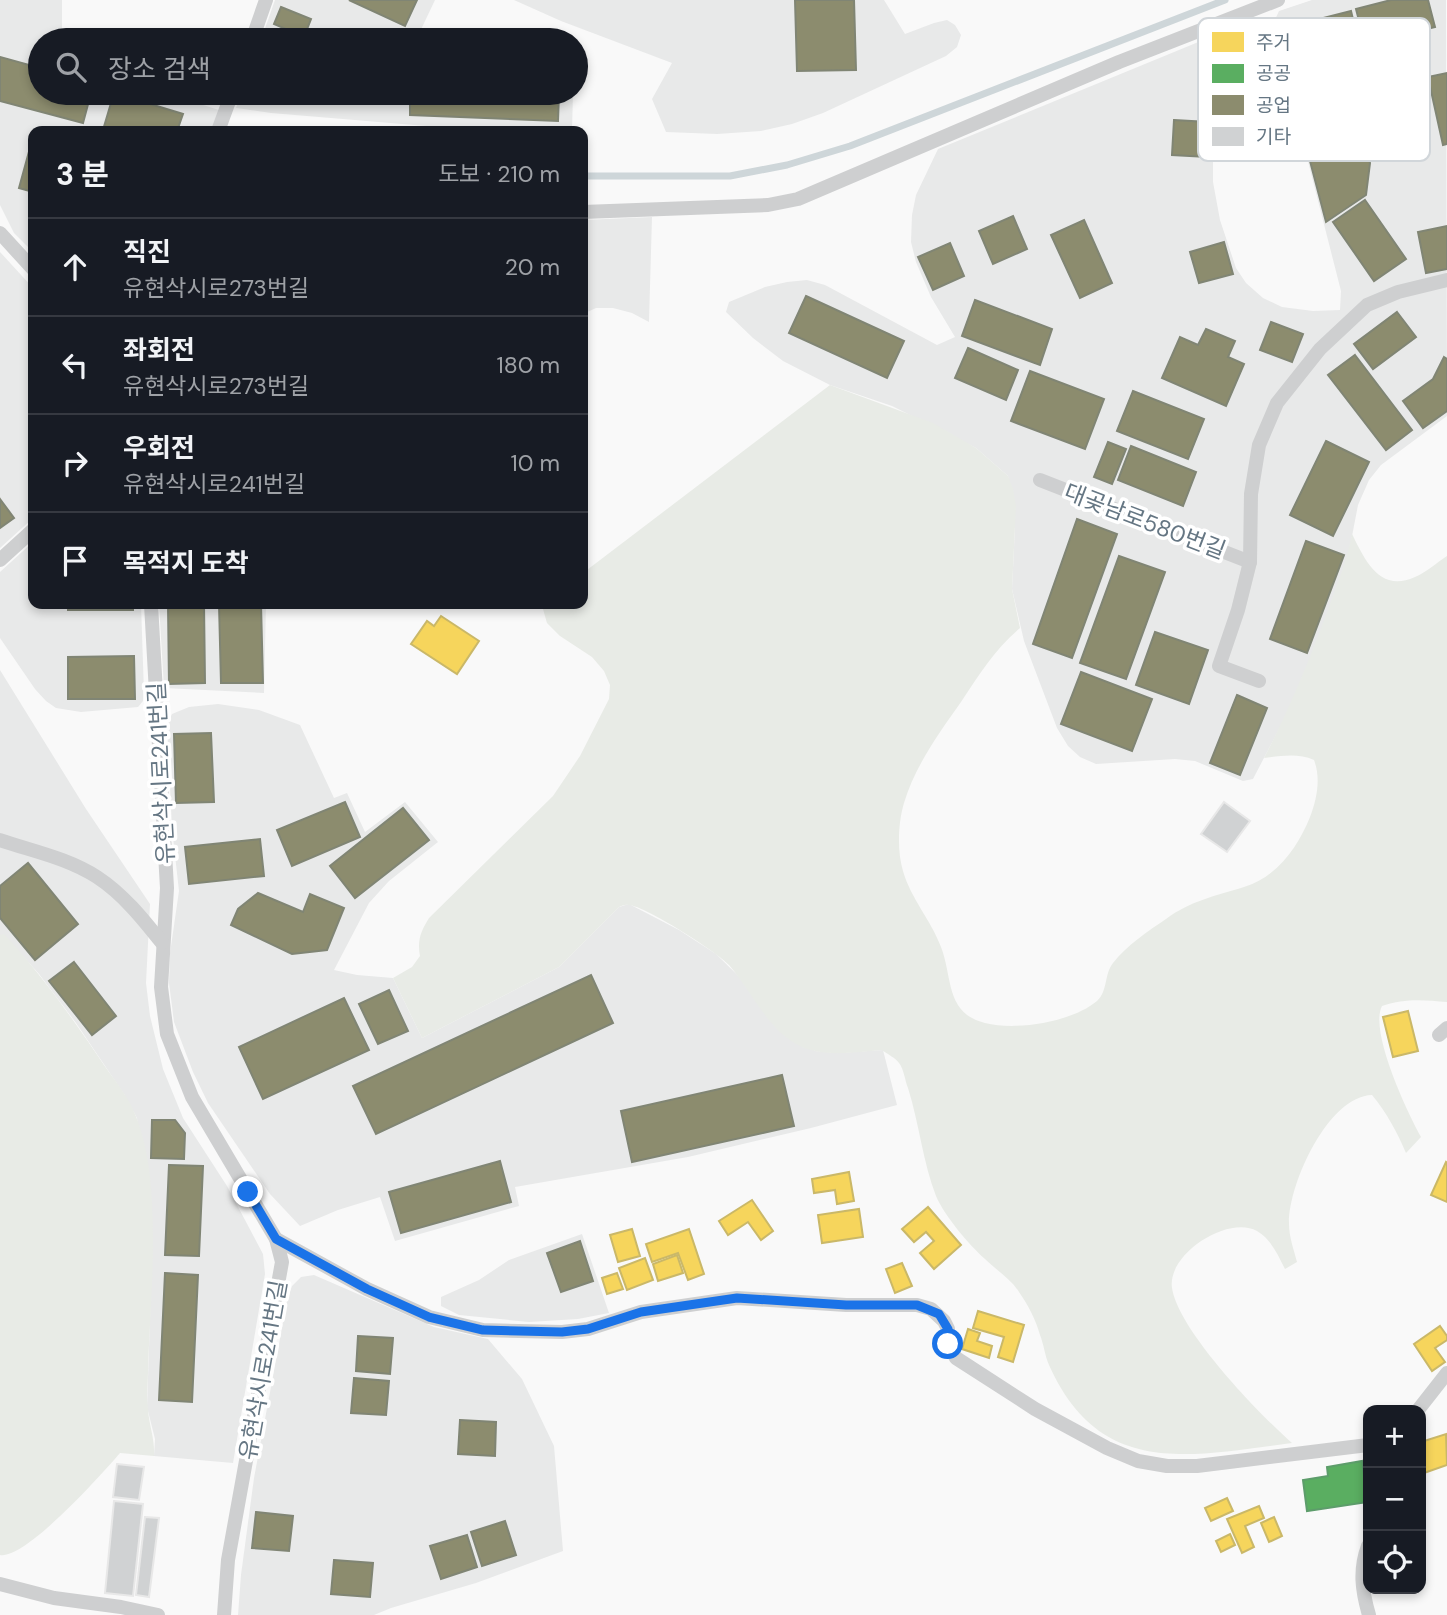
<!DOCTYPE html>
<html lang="ko">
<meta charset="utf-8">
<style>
body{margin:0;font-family:"DM Sans","Noto Sans KR",sans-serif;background:#20242c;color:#f1f3f6}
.controls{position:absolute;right:21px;bottom:21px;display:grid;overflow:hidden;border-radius:14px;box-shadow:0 4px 10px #0003}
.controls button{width:63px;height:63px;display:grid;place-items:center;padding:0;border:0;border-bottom:2px solid #363941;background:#171b24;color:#f1f3f6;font:35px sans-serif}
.stop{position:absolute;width:21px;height:21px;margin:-16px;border:5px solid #1a73e8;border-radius:50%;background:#fff}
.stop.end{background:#1a73e8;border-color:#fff;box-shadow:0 2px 7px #0008}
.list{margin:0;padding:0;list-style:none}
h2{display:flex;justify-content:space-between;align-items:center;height:91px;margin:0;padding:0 28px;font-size:30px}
h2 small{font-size:23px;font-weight:400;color:#9ea1a6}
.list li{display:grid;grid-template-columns:46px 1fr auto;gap:21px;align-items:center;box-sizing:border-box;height:98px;padding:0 28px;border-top:2px solid #363941}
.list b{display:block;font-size:26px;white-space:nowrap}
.list p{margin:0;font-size:23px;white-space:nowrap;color:#9ea1a6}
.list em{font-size:23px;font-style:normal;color:#9ea1a6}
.icon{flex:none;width:38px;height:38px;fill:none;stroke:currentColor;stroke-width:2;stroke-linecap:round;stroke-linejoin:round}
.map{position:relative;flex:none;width:1447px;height:1615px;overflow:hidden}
.search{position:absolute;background:#171b24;box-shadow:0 4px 10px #0003;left:28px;top:28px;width:560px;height:77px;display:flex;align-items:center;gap:18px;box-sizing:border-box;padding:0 24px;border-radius:38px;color:#9ea1a6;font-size:26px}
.panel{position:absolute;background:#171b24;box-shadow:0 4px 10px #0003;left:28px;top:126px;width:560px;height:483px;border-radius:14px}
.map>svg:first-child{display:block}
.built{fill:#e8e9e9}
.green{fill:#e8ebe6}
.homes{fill:#f6d55c;stroke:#cab868;stroke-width:2}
.public{fill:#5aae61;stroke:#5d9d6b;stroke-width:2}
.industry{fill:#8c8c6e;stroke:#808574;stroke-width:2}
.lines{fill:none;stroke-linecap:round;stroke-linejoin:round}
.stream{stroke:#ced6d9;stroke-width:7}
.building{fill:#d0d2d3;stroke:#e8e8e8;stroke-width:2}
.service{stroke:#cecfd0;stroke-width:14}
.route{stroke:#1a73e8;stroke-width:9}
.labels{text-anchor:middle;stroke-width:7;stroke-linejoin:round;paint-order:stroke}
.street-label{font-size:23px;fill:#657683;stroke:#fff}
.key{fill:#fff;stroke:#d1d6da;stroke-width:2}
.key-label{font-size:19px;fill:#657683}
</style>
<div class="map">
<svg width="1447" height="1615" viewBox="0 0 1447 1615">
<rect width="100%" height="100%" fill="#f9f9f9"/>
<!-- built -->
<g class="built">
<path d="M0 0H62V40H40V93H165L219 110 211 131H33V252L14 233 0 205Z"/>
<path d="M275 0H435L416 40H261Z"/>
<path d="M514 0H884L905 34 934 23 947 20 955 25 961 35 957 47 946 56 823 113 792 124 761 131 717 134 666 132 652 99 672 63 561 21Z"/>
<path d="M1312 0H1446L1447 416 1381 465 1369 480 1358 505 1348 557 1309 664 1289 710 1253 779 1243 781 1195 761 1175 759 1096 764 1080 757 1068 746 1057 728 1024 641 1012 589 1015 527 1008 476 976 448 892 406 830 385 783 361 753 338 726 312 729 302 765 287 787 282 807 280 825 285 937 345 955 337 931 297 916 262 911 242 912 215 916 195 938 149 1213 36V182L1220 220 1236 268 1246 283 1263 298 1282 307 1313 311 1340 310 1341 291 1273 24 1279 11Z"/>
<path d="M242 93H573L572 131 462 129 271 113 236 108Z"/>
<path d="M652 217 649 322 632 313 613 308H596L583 314V220Z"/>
<path d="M0 252 33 288V518L0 548Z"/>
<path d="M33 542V604H141L144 693 143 701 138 707 81 712 56 708 46 701 35 689 0 638V572Z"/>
<path d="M159 604H266L264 693 164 688Z"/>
<path d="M0 670 86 809 150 904 146 983 150 1016 163 1069 183 1118 227 1186 263 1254 265 1274 233 1463 154 1456 155 1439 147 1407 152 1259 137 1118 124 1094 76 1023 39 974 4 935H0Z"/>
<path d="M218 704 259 710 300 725 334 798 347 793 365 832 405 802 438 842 389 881 369 903 334 970 357 975 393 978 422 1038 559 967 619 907 629 904 679 930 716 954 815 1051 838 1053 883 1050 897 1105 811 1128 688 1157 515 1187 519 1206 395 1241 380 1197 338 1210 300 1226 270 1194 208 1103 193 1072 174 1022 169 983 170 953 179 891 172 828 167 724 172 714 189 707Z"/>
<path d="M582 1234 609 1313 578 1319 529 1322 459 1315 441 1306V1297L479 1280 509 1260Z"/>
<path d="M314 1275 434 1327 488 1339 522 1379 554 1446 563 1551 476 1583 391 1608 374 1615H238L241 1575 254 1478 287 1301 292 1286 301 1277Z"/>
</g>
<!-- green -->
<g class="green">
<path d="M830 385 933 423 976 448 1008 476 1013 489 1016 506 1012 589 1020 628C995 649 979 675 961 702 939 733 915 766 904 803 898 823 897 851 903 871 911 899 931 920 941 947 953 978 945 1013 985 1023 1017 1031 1072 1022 1097 1001 1108 991 1104 974 1113 963 1126 946 1148 931 1166 919 1190 901 1215 896 1244 887 1277 877 1298 847 1310 817 1317 799 1321 778 1314 760 1298 753 1282 756 1264 758 1289 710 1309 661 1328 610 1337 585 1347 560 1352 534 1365 560 1379 593 1415 577 1427 572 1436 563 1447 556V1002C1424 1000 1405 998 1382 1006 1369 1031 1407 1112 1421 1137L1406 1153C1397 1132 1387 1113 1372 1095 1328 1096 1288 1185 1289 1224 1289 1237 1294 1250 1297 1262L1285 1269C1278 1255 1271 1239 1257 1231 1228 1215 1167 1254 1172 1288 1178 1330 1260 1415 1292 1443 1190 1456 1100 1479 1049 1365 1045 1356 1044 1345 1040 1335 1036 1320 1028 1305 1019 1292 1011 1279 996 1270 985 1259 969 1245 944 1215 936 1196 923 1163 919 1123 908 1088 905 1081 904 1069 899 1063 896 1058 887 1054 882 1050 856 1052 823 1058 798 1045 767 1029 751 990 729 965 717 952 645 906 629 905 625 904 622 906 619 907L559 967 422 1038 393 978 412 967 420 956C417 940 421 931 429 918L553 796 580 756 609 699 610 685 604 671 592 657 560 636 547 623 543 609 545 604H583V573Z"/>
<path d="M4 934C42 975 73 1019 104 1065 116 1082 130 1099 137 1119 163 1188 150 1298 148 1372 148 1384 146 1397 148 1409 149 1426 155 1438 154 1456L120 1453C102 1474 25 1560 0 1555V935Z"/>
</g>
<!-- homes -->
<g class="homes">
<path d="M441 616 479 641 457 674 411 644 427 621 434 626Z"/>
<path d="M1408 1011 1418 1051 1393 1057 1383 1017Z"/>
<path d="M1446 1162 1447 1163V1202L1431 1195Z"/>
<path d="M849 1172 854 1201 837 1204 835 1190 814 1193 812 1179Z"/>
<path d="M752 1200 773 1231 761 1240 748 1222 728 1235 719 1221Z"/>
<path d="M928 1207 961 1245 934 1269 920 1253 934 1241 926 1232 914 1242 902 1229Z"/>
<path d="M859 1209 863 1237 822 1243 818 1215Z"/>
<path d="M632 1229 640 1256 618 1262 610 1235Z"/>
<path d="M689 1229 704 1274 688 1280 678 1253 652 1262 646 1244Z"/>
<path d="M677 1255 683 1273 658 1281 653 1264Z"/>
<path d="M645 1258 653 1280 627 1290 619 1268Z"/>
<path d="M902 1263 912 1286 895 1293 886 1269Z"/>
<path d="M617 1273 623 1289 607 1294 602 1278Z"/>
<path d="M978 1311 1024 1325 1013 1362 998 1357 1004 1337 973 1328Z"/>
<path d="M1440 1326 1447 1336V1340L1435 1348 1445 1362 1432 1371 1414 1344Z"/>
<path d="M968 1329 980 1333 977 1341 992 1346 989 1358 962 1349Z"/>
<path d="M1446 1434 1447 1465 1421 1474V1442Z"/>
<path d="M1227 1498 1233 1511 1211 1521 1205 1508Z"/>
<path d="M1259 1506 1264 1518 1245 1526 1254 1547 1242 1553 1227 1519Z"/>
<path d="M1274 1517 1282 1536 1269 1542 1261 1523Z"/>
<path d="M1230 1534 1235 1545 1221 1552 1216 1541Z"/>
</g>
<!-- public -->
<path class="public" d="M1362 1461 1368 1502 1307 1511 1303 1480 1328 1476 1327 1467Z"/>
<!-- industry -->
<g class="industry">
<path d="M349 0H417L405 26Z"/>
<path d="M795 0H854L856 70 797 71Z"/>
<path d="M1391 0H1428L1435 27 1365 44 1356 9Z"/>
<path d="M281 7 311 19 304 37 274 24Z"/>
<path d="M1351 11 1358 40 1291 57 1284 28Z"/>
<path d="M1357 43 1364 71 1347 76 1370 163 1366 195 1326 222 1284 62Z"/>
<path d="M0 57 40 68V93H91L83 123 0 101Z"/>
<path d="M1447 73V144L1443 145 1428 77Z"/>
<path d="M114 93 183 114 177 131 103 130Z"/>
<path d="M410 93H559L558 121 410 115Z"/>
<path d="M1174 120 1208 122 1207 157 1172 155Z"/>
<path d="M33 137V192L19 188Z"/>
<path d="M1365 200 1406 259 1374 281 1333 222Z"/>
<path d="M1013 216 1027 249 993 264 979 231Z"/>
<path d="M1084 220 1112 283 1080 298 1051 235Z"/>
<path d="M1447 226V269L1426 273 1418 232Z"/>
<path d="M1224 242 1233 274 1199 283 1190 252Z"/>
<path d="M950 243 964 276 933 290 918 257Z"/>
<path d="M806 296 904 341 887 378 789 333Z"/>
<path d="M975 300 1052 329 1040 365 962 336Z"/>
<path d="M1397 312 1416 337 1373 369 1354 344Z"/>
<path d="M1271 322 1303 334 1292 362 1260 350Z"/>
<path d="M1206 329 1235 341 1228 357 1244 364 1226 406 1162 378 1180 337 1198 345Z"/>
<path d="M968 348 1018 370 1006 400 955 378Z"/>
<path d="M1355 355 1412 430 1386 450 1328 375Z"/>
<path d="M1444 357 1447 359V411L1423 428 1403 401 1433 379Z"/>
<path d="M1030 371 1104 399 1085 449 1011 421Z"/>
<path d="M1133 391 1204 419 1188 459 1117 431Z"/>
<path d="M1326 441 1369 462 1333 536 1290 515Z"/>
<path d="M1108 442 1126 449 1112 484 1094 477Z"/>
<path d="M1131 446 1196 472 1183 506 1118 480Z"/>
<path d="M0 499 14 518 0 528Z"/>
<path d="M1077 519 1117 534 1072 658 1033 644Z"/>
<path d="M1306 541 1344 555 1307 653 1270 639Z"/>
<path d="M1119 556 1165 572 1126 679 1080 663Z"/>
<rect x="68" y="604" width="65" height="6"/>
<path d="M168 604H204L205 683 169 684Z"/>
<path d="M219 604H261L263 683H221Z"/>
<path d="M1155 632 1208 650 1189 704 1136 685Z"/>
<path d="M134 656 135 699H68V657Z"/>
<path d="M1081 672 1152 699 1132 751 1061 724Z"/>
<path d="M1237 695 1267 708 1240 775 1210 763Z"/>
<path d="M211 733 214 802 176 803 174 734Z"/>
<path d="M345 802 360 837 292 866 277 830Z"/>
<path d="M403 808 429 840 355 898 330 866Z"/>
<path d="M260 839 264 876 189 884 185 847Z"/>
<path d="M28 863 78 924 35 960 0 918V886Z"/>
<path d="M258 893 303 912 310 894 344 908 327 950 292 954 231 925 238 909Z"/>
<path d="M74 962 116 1016 92 1035 49 981Z"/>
<path d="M591 975 613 1023 376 1134 353 1086Z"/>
<path d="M389 990 408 1031 378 1044 359 1004Z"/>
<path d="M344 998 369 1050 263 1099 239 1047Z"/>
<path d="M782 1075 794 1126 632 1162 621 1111Z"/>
<path d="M152 1120H175L185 1133 184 1159 151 1158Z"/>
<path d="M500 1161 511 1202 401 1233 389 1192Z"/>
<path d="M169 1165 203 1166 199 1256 165 1255Z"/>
<path d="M580 1241 593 1281 561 1292 547 1253Z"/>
<path d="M165 1273 198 1275 192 1402 159 1400Z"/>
<path d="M358 1336 393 1338 390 1374 356 1371Z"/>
<path d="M354 1378 389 1381 386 1415 351 1413Z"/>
<path d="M460 1420 496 1422 495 1456 458 1454Z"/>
<path d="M256 1512 293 1516 289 1551 252 1548Z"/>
<path d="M505 1521 516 1555 482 1566 471 1532Z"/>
<path d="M467 1535 477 1567 441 1579 430 1546Z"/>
<path d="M334 1560 373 1563 370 1597 331 1594Z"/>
</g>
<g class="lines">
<!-- stream -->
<path class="stream" d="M583 176H730L787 165 850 146 1225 0"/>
</g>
<!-- building -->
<g class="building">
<path d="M1224 802 1250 821 1227 852 1201 834Z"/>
<path d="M117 1464 144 1467 139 1500 113 1497Z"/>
<path d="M114 1501 143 1504 133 1596 105 1593Z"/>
<path d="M145 1517 159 1518 149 1597 136 1595Z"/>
</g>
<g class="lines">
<!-- service -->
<g class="service">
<path d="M252 40 266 0"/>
<path d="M218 131 232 93"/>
<path d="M583 212 768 205 798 199 1119 62 1278 0"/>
<path d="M0 233 33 269"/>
<path d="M1040 480 1250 562"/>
<path d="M0 560 33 530"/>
<path d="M151 604 167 888 161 987 167 1034 192 1097 276 1239 282 1262 228 1560 224 1615"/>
<path d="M1259 681 1219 666 1238 610 1250 562 1251 494 1259 445 1277 403 1320 349 1367 305 1398 292 1447 280"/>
<path d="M0 840C32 851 68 858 97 877 123 894 143 919 162 943"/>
<path d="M1439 1035 1447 1028"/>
<path d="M276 1239 367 1289 429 1317 483 1330 562 1332 588 1329 641 1312 737 1298 846 1305H917L931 1309 944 1321 948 1329V1344L956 1358 1035 1409 1107 1448 1138 1461 1167 1466H1197L1368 1445"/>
<path d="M1418 1410 1447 1373"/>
<path d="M1368 1546C1359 1570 1362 1591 1369 1615"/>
<path d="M0 1584 54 1598 121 1607 158 1615"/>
</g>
</g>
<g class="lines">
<!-- route -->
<path class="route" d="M248 1192 276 1239 367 1289 429 1317 483 1330 562 1332 588 1329 641 1312 737 1298 846 1305H917L939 1314 948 1329V1344"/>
</g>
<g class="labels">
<!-- street labels -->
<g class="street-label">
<text transform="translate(1145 521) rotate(21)" y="8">대곶남로580번길</text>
<text transform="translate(161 773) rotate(-93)" y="8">유현삭시로241번길</text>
<text transform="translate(263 1370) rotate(-80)" y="8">유현삭시로241번길</text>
</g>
</g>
<!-- legend -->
<rect x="1198" y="18" width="232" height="143" rx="10" class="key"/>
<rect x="1212" y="32" width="32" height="20" fill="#f6d55c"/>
<rect x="1212" y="64" width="32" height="19" fill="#5aae61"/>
<rect x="1212" y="95" width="32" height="20" fill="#8c8c6e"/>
<rect x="1212" y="127" width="32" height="19" fill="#d0d2d3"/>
<g class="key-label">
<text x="1256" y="49">주거</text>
<text x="1256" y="80">공공</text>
<text x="1256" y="112">공업</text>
<text x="1256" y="143">기타</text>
</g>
</svg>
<div class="controls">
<button>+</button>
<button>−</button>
<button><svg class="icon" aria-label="locate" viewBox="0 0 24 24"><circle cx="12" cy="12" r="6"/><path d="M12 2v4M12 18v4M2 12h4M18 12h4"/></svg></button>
</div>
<div class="stop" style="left:948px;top:1344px"></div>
<div class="stop end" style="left:248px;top:1192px"></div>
<div class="search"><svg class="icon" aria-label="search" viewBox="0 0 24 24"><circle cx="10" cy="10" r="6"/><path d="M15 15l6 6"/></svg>장소 검색</div>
<section class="panel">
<h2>3 분<small>도보 · 210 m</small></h2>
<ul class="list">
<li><svg class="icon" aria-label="ahead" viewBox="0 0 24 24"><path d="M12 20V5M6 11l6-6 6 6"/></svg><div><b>직진</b><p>유현삭시로273번길</p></div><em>20 m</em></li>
<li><svg class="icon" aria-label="left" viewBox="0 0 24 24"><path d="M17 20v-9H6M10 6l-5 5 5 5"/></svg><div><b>좌회전</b><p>유현삭시로273번길</p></div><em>180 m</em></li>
<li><svg class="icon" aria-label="right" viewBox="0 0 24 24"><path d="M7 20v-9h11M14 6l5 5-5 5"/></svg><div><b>우회전</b><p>유현삭시로241번길</p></div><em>10 m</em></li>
<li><svg class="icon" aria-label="arrive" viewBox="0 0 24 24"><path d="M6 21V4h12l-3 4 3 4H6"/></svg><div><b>목적지 도착</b></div></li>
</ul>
</section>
</div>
